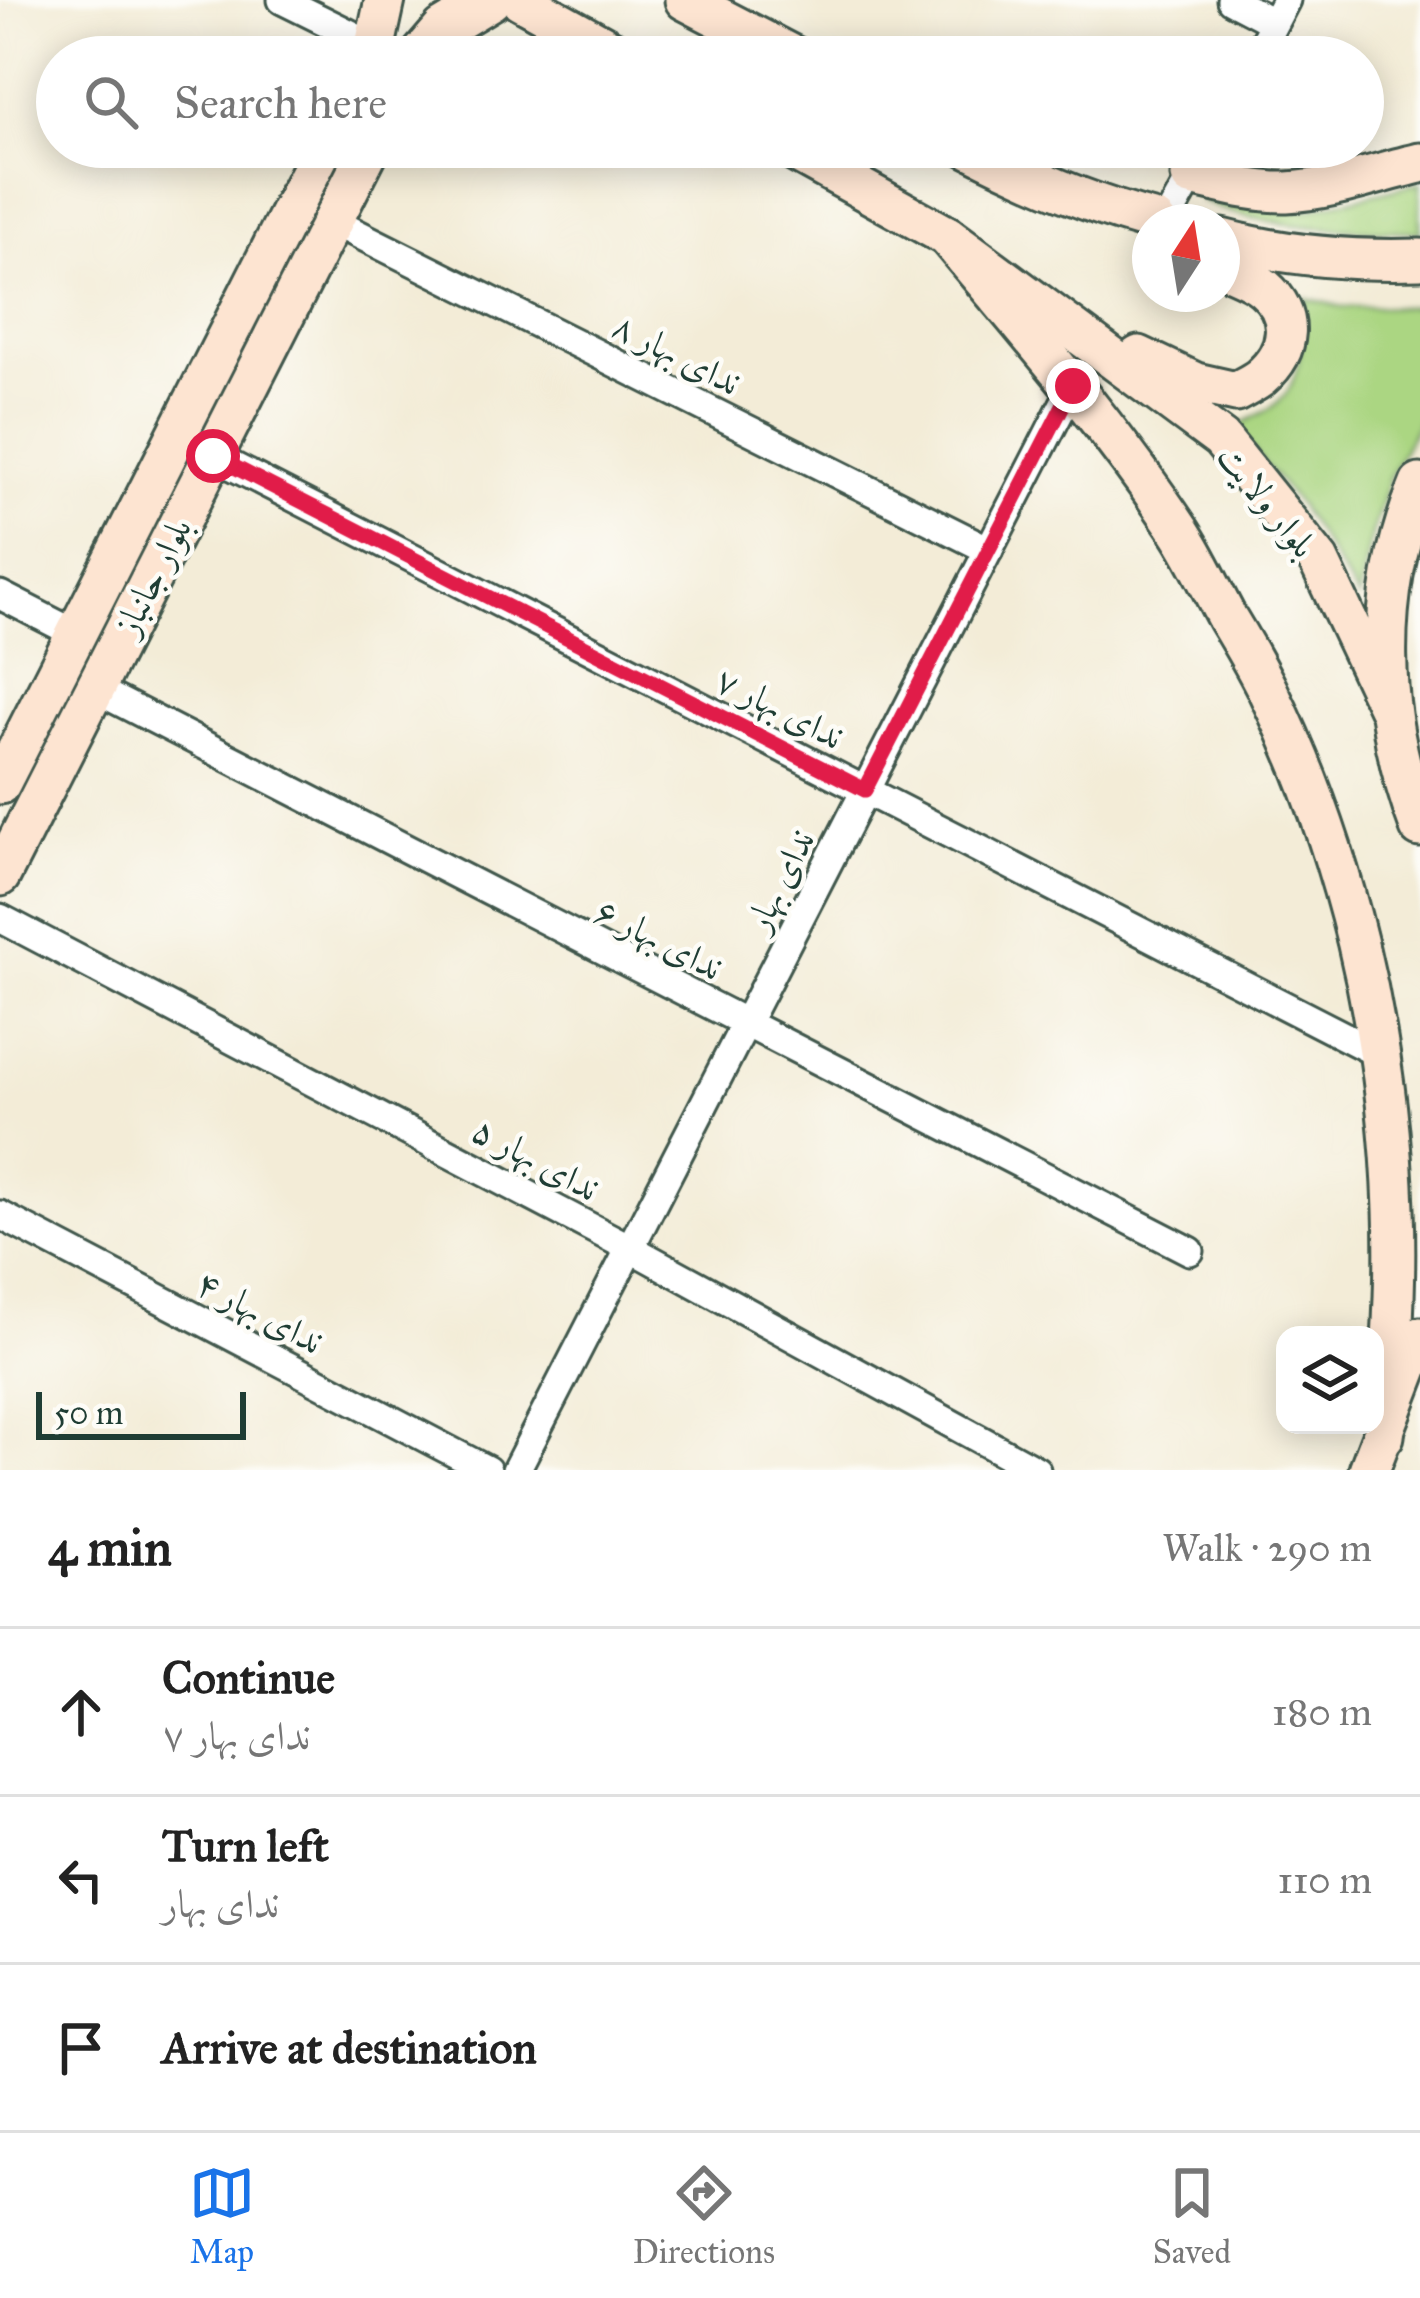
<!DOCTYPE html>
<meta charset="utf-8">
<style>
body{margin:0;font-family:"IM FELL Great Primer",Amiri,serif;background:#f6f6f6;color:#222}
.controls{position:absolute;right:36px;bottom:36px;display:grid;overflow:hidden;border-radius:24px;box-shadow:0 6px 30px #0003}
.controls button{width:108px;height:108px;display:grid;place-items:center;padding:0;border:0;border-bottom:3px solid #e0e0e0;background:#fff;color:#222;font:60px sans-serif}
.compass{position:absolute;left:1132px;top:204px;width:108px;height:108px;border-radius:50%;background:#fff;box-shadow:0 6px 30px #0003;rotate:12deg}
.scale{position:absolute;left:36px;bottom:30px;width:210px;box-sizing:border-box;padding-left:12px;border:6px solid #1f3d34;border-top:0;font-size:33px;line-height:42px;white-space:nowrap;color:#1f3d34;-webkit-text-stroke:9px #fdfcf7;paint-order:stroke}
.stop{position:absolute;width:36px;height:36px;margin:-27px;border:9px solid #e11d48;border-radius:50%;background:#fff}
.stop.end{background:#e11d48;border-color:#fff;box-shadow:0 3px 12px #0008}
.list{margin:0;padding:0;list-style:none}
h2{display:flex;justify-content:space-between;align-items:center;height:156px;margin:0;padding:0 48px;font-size:51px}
h2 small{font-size:39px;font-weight:400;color:#767676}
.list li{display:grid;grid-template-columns:78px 1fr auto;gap:36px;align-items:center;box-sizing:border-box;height:168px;padding:0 48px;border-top:3px solid #e0e0e0}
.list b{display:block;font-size:45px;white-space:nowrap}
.list p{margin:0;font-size:39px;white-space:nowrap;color:#767676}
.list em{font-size:39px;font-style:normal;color:#767676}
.icon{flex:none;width:66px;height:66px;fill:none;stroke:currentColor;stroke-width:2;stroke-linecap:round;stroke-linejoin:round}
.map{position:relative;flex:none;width:1420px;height:1470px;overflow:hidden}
.search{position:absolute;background:#fff;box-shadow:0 6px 30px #0003;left:36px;right:36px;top:36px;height:132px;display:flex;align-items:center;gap:30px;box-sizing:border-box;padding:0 42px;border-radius:66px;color:#767676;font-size:45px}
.sheet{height:660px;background:#fff}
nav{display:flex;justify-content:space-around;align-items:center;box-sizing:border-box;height:168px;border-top:3px solid #e0e0e0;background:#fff;font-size:33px;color:#767676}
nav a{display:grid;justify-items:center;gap:6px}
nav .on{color:#1a73e8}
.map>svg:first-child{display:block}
.green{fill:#abd682;stroke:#658a5b;stroke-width:3}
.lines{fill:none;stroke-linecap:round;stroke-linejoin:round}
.street-casing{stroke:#3f574c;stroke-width:33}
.secondary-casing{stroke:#3f574c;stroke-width:45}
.street{stroke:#fff;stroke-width:27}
.secondary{stroke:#fde4d1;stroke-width:39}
.route{stroke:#e11d48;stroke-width:15}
.labels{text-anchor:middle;stroke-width:9;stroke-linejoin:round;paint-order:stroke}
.street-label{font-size:36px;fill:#1f3d34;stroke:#fdfcf7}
</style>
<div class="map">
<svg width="1420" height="1470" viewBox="0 0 1420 1470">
<rect width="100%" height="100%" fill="#fdfcf7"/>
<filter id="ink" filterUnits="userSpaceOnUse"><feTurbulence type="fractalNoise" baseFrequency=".00833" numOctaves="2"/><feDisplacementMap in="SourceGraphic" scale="24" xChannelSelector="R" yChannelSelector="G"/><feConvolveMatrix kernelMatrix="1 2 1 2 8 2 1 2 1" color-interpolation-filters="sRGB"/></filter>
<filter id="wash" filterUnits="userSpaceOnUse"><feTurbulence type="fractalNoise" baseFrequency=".004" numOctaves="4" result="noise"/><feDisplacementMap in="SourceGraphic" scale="48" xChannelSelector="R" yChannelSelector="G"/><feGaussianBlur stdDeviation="2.7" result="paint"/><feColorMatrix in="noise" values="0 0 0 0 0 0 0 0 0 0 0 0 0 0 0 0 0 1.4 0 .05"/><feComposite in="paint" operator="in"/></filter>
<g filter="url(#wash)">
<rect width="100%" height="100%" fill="#f3ecd7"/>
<!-- green -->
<g class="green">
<path d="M1420 183V232C1347 229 1266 231 1199 200L1307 210Z"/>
<path d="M1305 298 1342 307H1420V418L1389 478 1369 545 1359 598 1299 506 1235 427C1252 418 1272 410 1285 395 1302 373 1303 325 1305 298Z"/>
</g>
</g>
<g filter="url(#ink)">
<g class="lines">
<!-- street casing -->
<g class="street-casing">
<g id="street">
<path d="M282 0 375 46"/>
<path d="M1231 0 1273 22"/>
<path d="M1256 57 1286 0"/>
<path d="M332 221 989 550"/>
<path d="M1166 222 1208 147"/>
<path d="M213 456 1379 1054"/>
<path d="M0 595 76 634"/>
<path d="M95 689 1190 1251"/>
<path d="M0 918 630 1248 1036 1470"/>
<path d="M0 1215 487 1470"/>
<path d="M516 1470 1073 386"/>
</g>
</g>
<!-- secondary casing -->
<g class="secondary-casing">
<g id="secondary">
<path d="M521 0 624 57"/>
<path d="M685 0 795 57"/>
<path d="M369 57 375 46 385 0"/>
<path d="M419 57 443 29 491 0"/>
<path d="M786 147 947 236 1221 439 1319 561 1388 707"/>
<path d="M968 147C1028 178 1090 205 1156 222"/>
<path d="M1191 176C1222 183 1256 193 1287 192 1332 190 1376 173 1420 163"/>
<path d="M947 236C1027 332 1110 426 1179 530 1197 557 1211 589 1227 618 1241 641 1255 665 1267 689 1345 848 1388 1032 1394 1209 1397 1285 1392 1360 1384 1436"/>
<path d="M1222 239C1286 256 1354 261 1420 259"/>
<path d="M1139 356 1196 383 1236 392C1244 387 1254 383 1261 377 1291 351 1295 314 1264 288 1252 278 1236 273 1222 266"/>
<path d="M1420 484C1373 594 1378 716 1420 827"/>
<path d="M0 784 323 147"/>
<path d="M0 876 370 147"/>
<path d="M1369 1470 1420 1337"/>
</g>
</g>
<!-- street -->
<use href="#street" class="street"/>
<!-- secondary -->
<use href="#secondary" class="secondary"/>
</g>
</g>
<g class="lines" filter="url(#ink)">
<!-- route -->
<path class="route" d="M213 456 865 790 1073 386"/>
</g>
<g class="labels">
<!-- street labels -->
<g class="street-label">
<text transform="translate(677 353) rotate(27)" y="13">ندای بهار ۸</text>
<text transform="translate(1268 500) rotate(51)" y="13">بلوار ولایت</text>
<text transform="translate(152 576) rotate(-63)" y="13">بلوار جانباز</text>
<text transform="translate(780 707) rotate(27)" y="13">ندای بهار ۷</text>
<text transform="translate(779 880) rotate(-63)" y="13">ندای بهار</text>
<text transform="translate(659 938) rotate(27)" y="13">ندای بهار ۶</text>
<text transform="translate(536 1158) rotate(28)" y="13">ندای بهار ۵</text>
<text transform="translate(260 1311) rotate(28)" y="13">ندای بهار ۴</text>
</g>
</g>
</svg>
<div class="controls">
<button><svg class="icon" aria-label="layers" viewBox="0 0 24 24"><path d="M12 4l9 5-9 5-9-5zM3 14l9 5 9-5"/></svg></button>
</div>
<svg class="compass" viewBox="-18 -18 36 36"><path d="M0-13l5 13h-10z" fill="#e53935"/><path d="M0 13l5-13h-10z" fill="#767676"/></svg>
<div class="scale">50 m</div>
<div class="stop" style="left:213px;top:456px"></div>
<div class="stop end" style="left:1073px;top:386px"></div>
<div class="search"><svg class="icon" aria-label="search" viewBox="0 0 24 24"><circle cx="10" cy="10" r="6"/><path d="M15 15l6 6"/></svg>Search here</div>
</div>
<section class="sheet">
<h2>4 min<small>Walk · 290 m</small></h2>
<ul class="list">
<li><svg class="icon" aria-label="ahead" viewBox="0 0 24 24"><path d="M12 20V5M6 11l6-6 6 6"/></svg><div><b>Continue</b><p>ندای بهار ۷</p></div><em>180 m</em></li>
<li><svg class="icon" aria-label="left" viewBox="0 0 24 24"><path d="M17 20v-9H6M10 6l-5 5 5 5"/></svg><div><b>Turn left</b><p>ندای بهار</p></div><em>110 m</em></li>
<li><svg class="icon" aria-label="arrive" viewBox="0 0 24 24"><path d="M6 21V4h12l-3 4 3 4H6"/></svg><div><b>Arrive at destination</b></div></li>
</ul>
</section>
<nav>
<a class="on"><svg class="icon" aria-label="map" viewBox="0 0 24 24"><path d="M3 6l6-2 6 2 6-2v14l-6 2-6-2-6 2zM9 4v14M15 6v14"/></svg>Map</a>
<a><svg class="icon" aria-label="directions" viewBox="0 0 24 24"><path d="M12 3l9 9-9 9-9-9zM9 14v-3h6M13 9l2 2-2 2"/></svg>Directions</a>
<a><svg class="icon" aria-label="saved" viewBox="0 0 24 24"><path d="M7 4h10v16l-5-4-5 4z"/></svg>Saved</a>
</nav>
